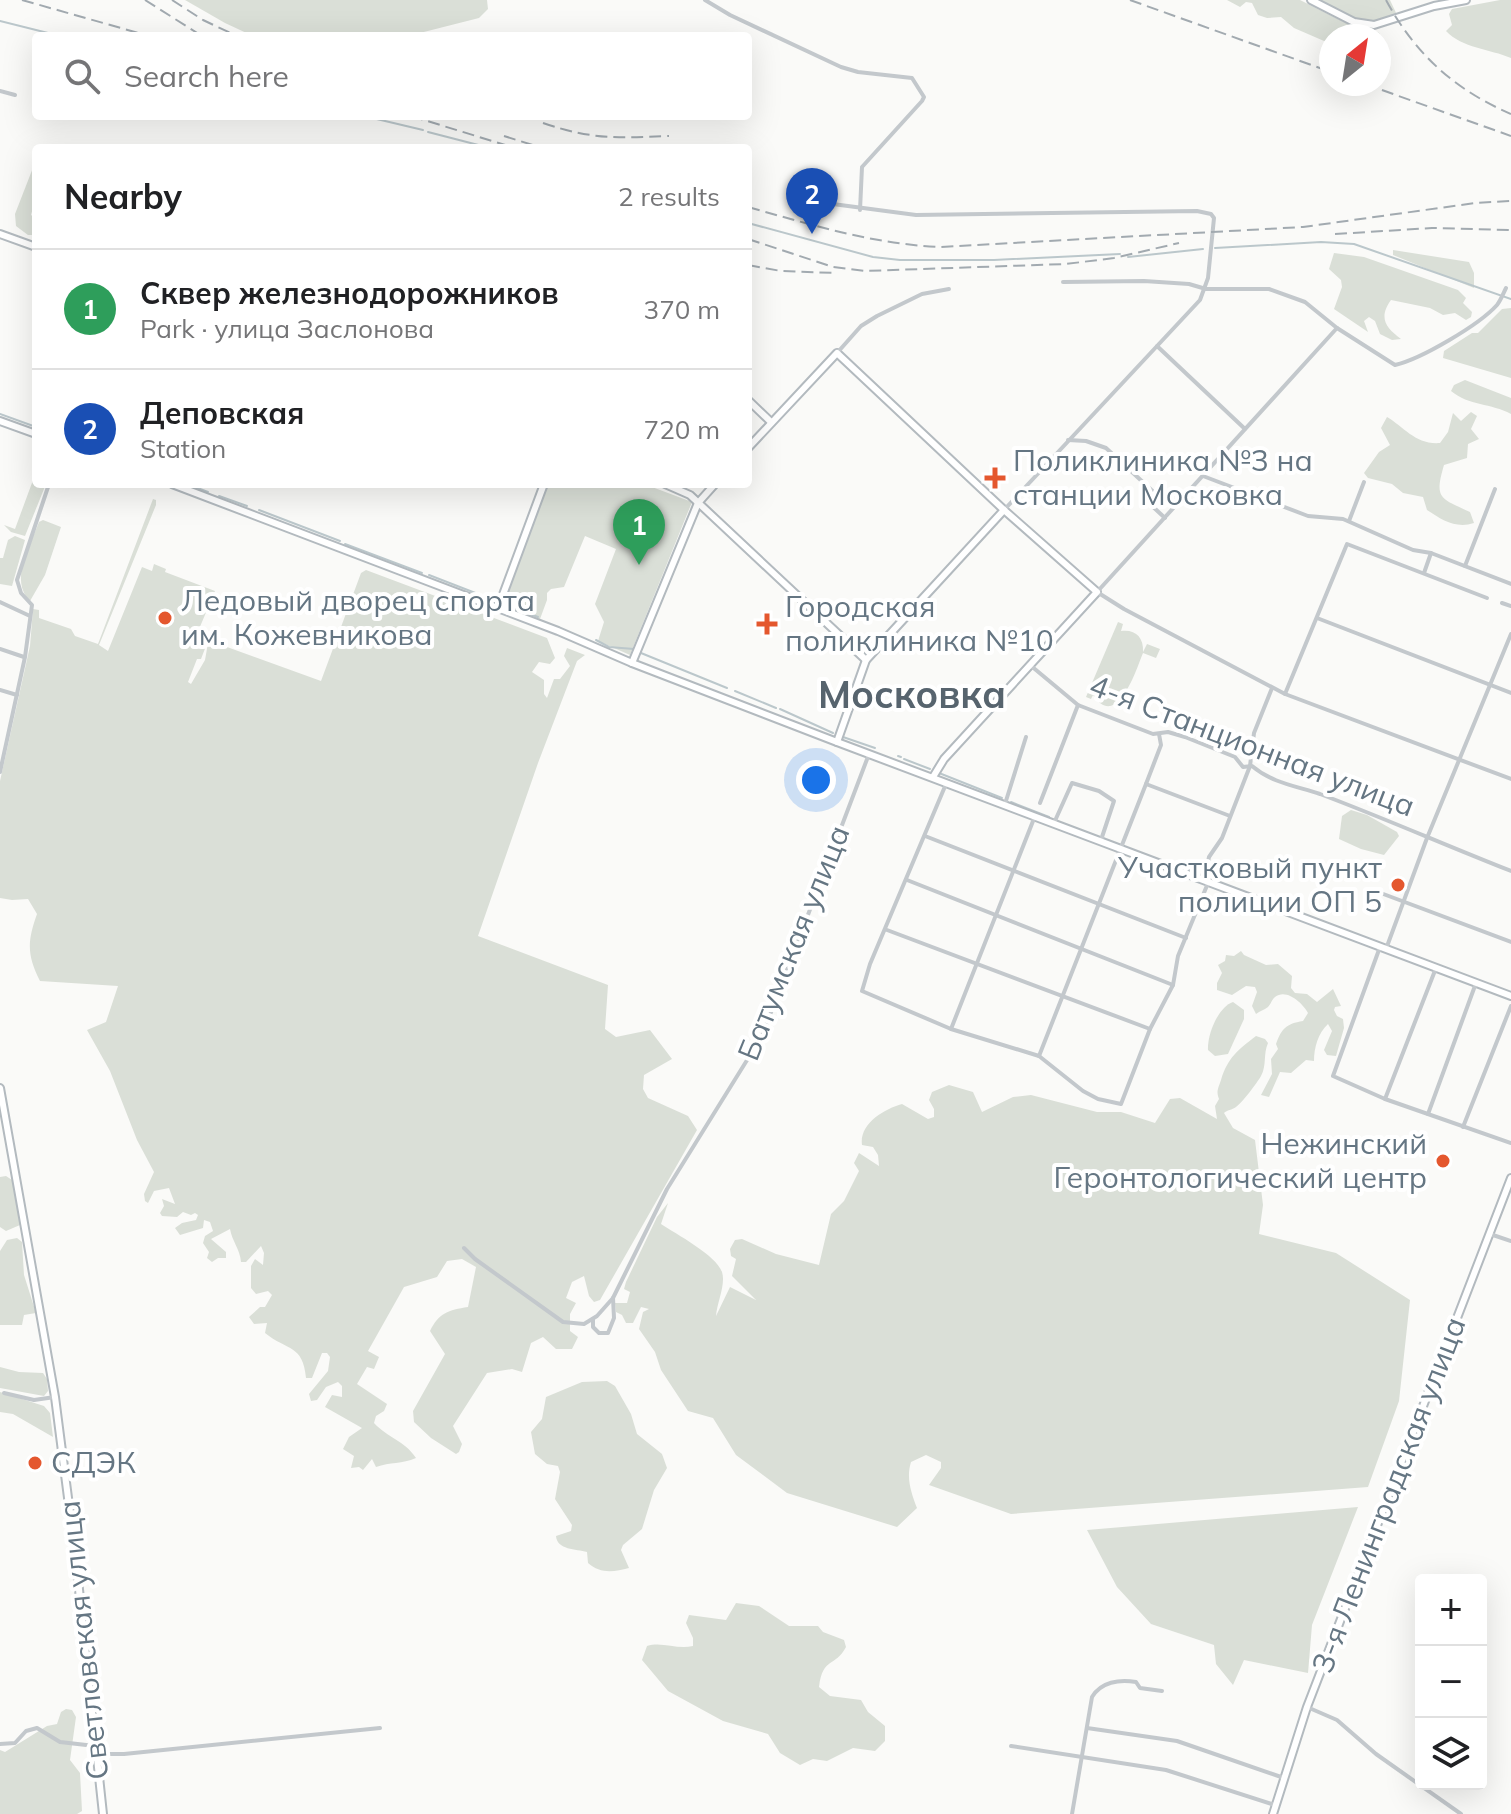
<!DOCTYPE html>
<meta charset="utf-8">
<style>
body{margin:0;font-family:Mulish,sans-serif;background:#f6f6f6;color:#202124}
.controls{position:absolute;right:24px;bottom:24px;display:grid;overflow:hidden;border-radius:8px;box-shadow:0 8px 32px #0002}
.controls button{width:72px;height:72px;display:grid;place-items:center;padding:0;border:0;border-bottom:2px solid #e0e0e0;background:#fff;color:#202124;font:40px sans-serif}
.compass{position:absolute;left:1319px;top:24px;width:72px;height:72px;border-radius:50%;background:#fff;box-shadow:0 8px 32px #0002;rotate:30deg}
.you{position:absolute;left:816px;top:780px;width:28px;height:28px;margin:-20px;border:6px solid #fff;border-radius:50%;background:#1a73e8;box-shadow:0 0 0 12px #1a73e833}
.badge{display:grid;place-items:center;width:52px;height:52px;border-radius:50%;background:#e4572e;color:#fff;font-size:26px;font-weight:700}
.pin{position:absolute;translate:-50% -66px;filter:drop-shadow(0 2px 4px #0008)}
.pin::after{content:'';position:absolute;top:42px;width:28px;height:24px;background:inherit;clip-path:polygon(0 0,100% 0,50% 100%)}
.list{margin:0;padding:0;list-style:none}
h2{display:flex;justify-content:space-between;align-items:center;height:104px;margin:0;padding:0 32px;font-size:34px}
h2 small{font-size:26px;font-weight:400;color:#757577}
.list li{display:grid;grid-template-columns:52px 1fr auto;gap:24px;align-items:center;box-sizing:border-box;height:120px;padding:0 32px;border-top:2px solid #e0e0e0}
.list b{display:block;font-size:30px;white-space:nowrap}
.list p{margin:0;font-size:26px;white-space:nowrap;color:#757577}
.list em{font-size:26px;font-style:normal;color:#757577}
.icon{flex:none;width:44px;height:44px;fill:none;stroke:currentColor;stroke-width:2;stroke-linecap:round;stroke-linejoin:round}
.map{position:relative;flex:none;width:1511px;height:1814px;overflow:hidden}
.search{position:absolute;background:#fff;box-shadow:0 8px 32px #0002;left:32px;top:32px;width:720px;height:88px;display:flex;align-items:center;gap:20px;box-sizing:border-box;padding:0 28px;border-radius:8px;color:#757577;font-size:30px}
.panel{position:absolute;background:#fff;box-shadow:0 8px 32px #0002;left:32px;top:144px;width:720px;height:344px;border-radius:8px}
.map>svg:first-child{display:block}
.green{fill:#dadfd7}
.lines{fill:none;stroke-linecap:round;stroke-linejoin:round}
.stream{stroke:#bbc7cb;stroke-width:2}
.secondary-casing{stroke:#b3babf;stroke-width:10}
.street{stroke:#c3c8cc;stroke-width:4}
.secondary{stroke:#fff;stroke-width:6}
.rail{stroke:#a2aab0;stroke-width:2;stroke-dasharray:12 6;stroke-linecap:butt}
.poi-dot{fill:#e4572e;stroke:#fff;stroke-width:3}
.labels{text-anchor:middle;stroke-width:8;stroke-linejoin:round;paint-order:stroke}
.poi-label{font-size:30px;fill:#657683;stroke:#fff;text-anchor:start}
.street-label{font-size:30px;fill:#657683;stroke:#fff}
.district-label{font-size:38px;font-weight:bold;fill:#57646e;stroke:#fff}
</style>
<div class="map">
<svg width="1511" height="1814" viewBox="0 0 1511 1814">
<rect width="100%" height="100%" fill="#fafaf8"/>
<!-- green -->
<g class="green">
<path d="M185 0H487L488 9 479 18 408 36H253L225 23Z"/>
<path d="M1227 0H1300L1358 29 1378 32 1380 34 1379 37 1331 36V44L1294 28 1281 17 1267 18 1258 15 1252 3 1246 2 1240 7Z"/>
<path d="M1317 0H1390L1397 15 1372 22 1357 20Z"/>
<path d="M1500 0H1511V58C1490 49 1462 48 1446 31L1452 25 1449 14 1452 9Z"/>
<path d="M36 160V197L31 215 36 219V235H28L16 226 15 214Z"/>
<path d="M1393 250 1469 262 1474 273V288L1393 255Z"/>
<path d="M1334 253 1364 257 1458 290 1466 298 1463 303 1472 312 1471 317 1466 320 1455 313 1443 315 1430 308 1391 300C1378 318 1386 328 1401 339L1392 340 1380 334 1375 321 1369 317 1364 321 1368 332 1334 309 1342 287 1341 280 1329 269Z"/>
<path d="M1511 308V378L1443 358 1444 351 1472 333H1478L1502 309Z"/>
<path d="M1465 380 1511 398V414C1491 403 1469 406 1451 391L1454 385Z"/>
<path d="M1471 412 1477 416 1471 429 1479 439 1468 444 1467 458 1444 465C1434 499 1440 498 1470 512L1474 523C1456 529 1442 520 1427 510L1423 497 1403 493 1392 484 1368 478 1364 473 1379 452 1390 445 1381 428 1387 417C1404 427 1416 445 1440 443L1448 432 1453 413 1461 421Z"/>
<path d="M36 472V484H46L25 536 11 532 4 525 15 529Z"/>
<path d="M548 484H644L692 502 630 655 598 641 604 622 595 604 616 549 585 536 564 587 551 589 547 593V600L540 619 503 604Z"/>
<path d="M153 499 156 500V505L99 645 108 651 142 567 152 571 154 564 166 569 165 572 215 591 194 641 206 646 201 659H197L188 682 191 684 205 660 208 643H216L321 681 361 573 366 570 547 638 555 658 550 664 539 662 532 672 544 680V694L547 698 554 679H560L570 666 564 656 567 648 585 655 577 661 538 763 478 936 608 985 605 1029 616 1037 650 1030 672 1059 644 1075 643 1089 648 1098 688 1116 697 1130 600 1300 594 1302 589 1296 584 1276 572 1282 566 1298 576 1303 570 1314V1331L578 1337 572 1349H556L543 1337 531 1343 522 1372 512 1369 487 1373 453 1426 462 1444 459 1452 456 1454 431 1438 414 1422 413 1411 445 1354 430 1331C439 1313 448 1310 468 1307L476 1267 462 1259 447 1261 437 1277 404 1287 368 1351 379 1357 374 1369 367 1367 357 1384 387 1404 384 1411 376 1416 374 1423C388 1438 404 1440 416 1458 402 1464 390 1462 376 1467L372 1459 363 1470 359 1467 351 1468 354 1456 343 1449 349 1437 362 1428 325 1407 332 1395 342 1397V1386L338 1382 326 1387 317 1400 311 1401 309 1394 328 1371 330 1357 327 1353H322L312 1378H306C303 1344 287 1351 265 1333L267 1323 254 1324 249 1317 260 1307H265L272 1295 268 1291 256 1294 251 1288V1266L255 1259 263 1265 264 1253 261 1246 246 1262H241C240 1249 232 1241 230 1229L211 1239 226 1252V1258H218L212 1262 207 1258 209 1252 203 1243 205 1236 213 1231 210 1222 204 1220 203 1228 180 1235 175 1228 182 1223 196 1220 198 1215 195 1213 191 1215 183 1212 177 1217 162 1216 160 1213 164 1206 162 1199 175 1204 169 1188 154 1191 148 1203 145 1201 144 1194 154 1172 137 1140 110 1071 87 1030 106 1022 118 986 40 981C27 955 27 942 37 914L28 899 12 900 0 898V781L30 646 33 609 39 610V618L71 629 75 636 98 644Z"/>
<path d="M43 520 61 527 45 575 30 601C9 580 30 546 39 522Z"/>
<path d="M15 536 25 540 12 586 0 584V558H3L8 540Z"/>
<path d="M1118 622 1123 624 1121 631C1135 629 1144 637 1143 652L1147 644 1160 649 1156 658 1143 653C1136 670 1117 731 1093 695L1091 699 1086 697Z"/>
<path d="M1351 810 1367 815 1397 832 1399 836 1384 855 1361 849 1339 839 1342 816Z"/>
<path d="M1241 951 1244 955 1266 965 1278 964 1292 976 1291 988 1295 993 1307 994 1317 1002 1333 989 1341 1006 1335 1007 1334 1010 1337 1016 1343 1019 1344 1028 1336 1056 1327 1055 1324 1050 1332 1031 1328 1024C1318 1033 1314 1048 1314 1061L1306 1060 1291 1073 1280 1072 1269 1097 1261 1095 1272 1074 1271 1059 1278 1049 1276 1044C1282 1028 1286 1024 1303 1021L1308 1013C1303 1004 1287 988 1275 997 1272 999 1271 1004 1268 1007 1264 1010 1260 1011 1256 1014L1252 1006 1257 992 1255 987 1246 986 1232 995 1217 990V983L1222 973 1218 965 1225 961 1226 955 1234 956Z"/>
<path d="M1233 1002 1244 1010V1019L1228 1054 1215 1056 1208 1050C1207 1035 1218 1007 1233 1002Z"/>
<path d="M1256 1036 1265 1039 1268 1043C1263 1054 1267 1065 1261 1076 1257 1083 1242 1103 1236 1107 1232 1110 1227 1110 1224 1113L1233 1128 1255 1140 1263 1205 1259 1234 1336 1253 1410 1300 1399 1401 1368 1487 1011 1514 929 1485 941 1468V1462L926 1455 911 1462C906 1478 911 1492 917 1508L897 1527 787 1493 736 1455 713 1418 688 1411 661 1370 655 1352 639 1329 643 1312 649 1309 641 1307 633 1323H626L622 1315 616 1312 615 1303H627L630 1292 624 1289 626 1282 657 1217 668 1203 661 1224C676 1234 716 1255 722 1272 726 1284 717 1303 716 1316L730 1287 756 1300 732 1276 736 1259 731 1256 730 1249 735 1240 742 1239 776 1254 819 1265 831 1214 844 1201 859 1171 854 1163 859 1153 879 1166 878 1155 873 1147 862 1145C859 1124 884 1109 902 1104L928 1119 934 1117V1109L929 1100 932 1092 949 1085 973 1092 982 1112 1013 1097 1031 1095 1097 1112H1121L1155 1123 1170 1099 1180 1098 1217 1119 1215 1106 1219 1099C1216 1091 1218 1089 1221 1080 1228 1057 1238 1050 1256 1036Z"/>
<path d="M6 1176 12 1180 20 1225 6 1231 0 1227V1177Z"/>
<path d="M17 1238 22 1242 24 1275 36 1313 24 1315 22 1325H0V1251L7 1240Z"/>
<path d="M0 1367 19 1372 43 1373 47 1379 48 1391 44 1396 0 1388Z"/>
<path d="M607 1381 615 1386 631 1414 637 1434 662 1454 667 1468 654 1490 642 1529 623 1545 621 1550 629 1568C614 1572 600 1574 588 1563L587 1552C576 1549 557 1550 556 1536L571 1531 572 1525 555 1499 560 1472 558 1466 547 1464 535 1454 531 1432 542 1419 546 1397 582 1382Z"/>
<path d="M0 1392 44 1406 50 1413 53 1437 13 1414 0 1412Z"/>
<path d="M1358 1507 1312 1625 1308 1673 1244 1660 1233 1685 1216 1664 1214 1645 1151 1624 1117 1587 1087 1530Z"/>
<path d="M736 1603 759 1606 789 1626H818L823 1632 844 1640 846 1647C835 1668 823 1656 819 1687L830 1696 861 1700 868 1712 885 1726V1741L875 1751 853 1748 827 1761 813 1759 800 1765 780 1753 768 1734 723 1721 668 1691 642 1660 647 1646C662 1641 677 1650 693 1646V1638L686 1623 689 1615 726 1620Z"/>
<path d="M66 1709 72 1710 76 1717 70 1760 80 1773 82 1811 77 1814H0V1750L5 1752 47 1726 57 1724 61 1712Z"/>
</g>
<g class="lines">
<!-- stream -->
<g class="stream">
<path d="M0 21 60 36"/>
<path d="M364 116 423 130"/>
<path d="M428 132 490 148"/>
<path d="M748 223 873 257 900 260H994L1120 254"/>
<path d="M1215 248 1321 242 1354 244 1511 299"/>
<path d="M1128 257 1203 249"/>
<path d="M0 414 36 427"/>
<path d="M187 484 208 492"/>
<path d="M219 496 247 506"/>
<path d="M259 510 340 541"/>
<path d="M345 544 422 573"/>
<path d="M429 575 496 601"/>
<path d="M504 604 538 617"/>
<path d="M596 640 609 647 634 649"/>
<path d="M641 653 727 688"/>
<path d="M735 691 776 708"/>
<path d="M780 709 833 733"/>
<path d="M843 737 875 748"/>
<path d="M898 756 901 757"/>
<path d="M904 759 930 769"/>
<path d="M939 773 1002 798"/>
<path d="M1011 802 1049 817"/>
</g>
<!-- secondary casing -->
<g class="secondary-casing">
<g id="secondary">
<path d="M1311 0 1354 22 1374 25 1434 6 1466 0"/>
<path d="M0 234 36 247"/>
<path d="M748 400 771 422"/>
<path d="M0 421 36 434"/>
<path d="M748 448 837 353 1004 510 1097 592 944 759 933 777"/>
<path d="M172 484 558 631 632 663 837 742 1511 996"/>
<path d="M665 484 690 495 866 660"/>
<path d="M498 608 544 484"/>
<path d="M632 663 698 503 715 484"/>
<path d="M837 742 866 660 1004 510"/>
<path d="M0 1088 55 1397 75 1552 103 1814"/>
<path d="M1273 1814 1307 1707 1511 1178"/>
</g>
</g>
<!-- street -->
<g class="street">
<path d="M705 0 730 15 841 67 858 72 912 78 924 97 922 101 862 167 860 210"/>
<path d="M0 91 15 95"/>
<path d="M795 199 916 215 1197 211 1211 214 1214 218 1208 278 1200 300 1004 510"/>
<path d="M1063 282 1144 281 1189 284 1206 289H1269L1305 302 1337 328 1395 365C1421 359 1479 325 1497 305 1501 300 1503 294 1506 288"/>
<path d="M1337 328 1097 592 1124 609 1285 694 1511 779"/>
<path d="M1157 346 1245 429"/>
<path d="M837 353 861 326 877 316 922 294 949 289"/>
<path d="M1068 440 1086 441 1106 448 1159 497 1151 505 1165 518"/>
<path d="M1203 476 1308 516 1343 519 1413 550 1431 553 1511 584"/>
<path d="M1349 521 1364 482"/>
<path d="M1465 566 1495 489"/>
<path d="M1424 573 1431 553"/>
<path d="M0 602 30 616"/>
<path d="M1502 603 1511 606"/>
<path d="M1317 618 1511 693"/>
<path d="M0 649 24 657"/>
<path d="M1030 665 1078 705 1153 734 1168 732 1185 737 1235 757 1243 767 1252 766C1272 783 1296 786 1320 794 1384 818 1447 846 1511 871"/>
<path d="M0 690 17 695"/>
<path d="M1285 694 1347 544 1487 598"/>
<path d="M0 772 25 657 32 605 21 593 17 580 49 484"/>
<path d="M946 784 870 964 862 991 951 1029 1039 1056 1083 1091 1098 1099 1121 1104 1150 1029 1173 985 1178 956 1208 883"/>
<path d="M1146 784 1230 816"/>
<path d="M1040 803 1078 705"/>
<path d="M1005 804 1026 737"/>
<path d="M1054 823 1072 783 1099 791 1114 801 1101 840"/>
<path d="M925 836 1186 938"/>
<path d="M907 880 1173 985"/>
<path d="M1204 880 1209 857 1222 838 1250 766 1254 733 1272 688"/>
<path d="M1378 892 1511 942"/>
<path d="M887 930 1150 1029"/>
<path d="M1380 947 1333 1076 1385 1099 1511 1143"/>
<path d="M1386 949 1427 838 1511 634"/>
<path d="M951 1029 1035 816"/>
<path d="M1039 1056 1146 784 1161 745 1159 734"/>
<path d="M1385 1099 1436 968"/>
<path d="M1428 1114 1476 983"/>
<path d="M1463 1127 1511 1006"/>
<path d="M1490 1234 1511 1241"/>
<path d="M464 1248 475 1259 563 1322 584 1324 597 1316 613 1298 667 1189 762 1036 869 754"/>
<path d="M593 1319V1327L599 1333H608L614 1318 613 1298"/>
<path d="M4 1393 34 1400 55 1397"/>
<path d="M1307 1707 1337 1720 1376 1754 1461 1814"/>
<path d="M1087 1728 1177 1741 1284 1778"/>
<path d="M0 1744 15 1743 26 1731 37 1728 60 1742 95 1746"/>
<path d="M1011 1746 1166 1770 1275 1805"/>
<path d="M96 1754H124L380 1728"/>
<path d="M1072 1814 1092 1697C1101 1682 1119 1679 1136 1682L1140 1688 1162 1691"/>
</g>
<!-- secondary -->
<use href="#secondary" class="secondary"/>
<!-- rail -->
<g class="rail">
<path d="M22 0 149 36"/>
<path d="M145 0 202 36"/>
<path d="M172 0 203 20 237 36"/>
<path d="M1130 0 1331 72"/>
<path d="M1386 0C1415 54 1455 90 1511 114"/>
<path d="M1365 84 1511 136"/>
<path d="M411 116 515 148"/>
<path d="M543 123C593 140 618 138 669 136"/>
<path d="M504 136 542 148"/>
<path d="M748 207C812 225 873 244 940 247L1303 227 1475 203 1511 201"/>
<path d="M1335 234 1432 228 1511 230"/>
<path d="M748 239 833 267 865 271 1066 264 1114 258 1179 243"/>
<path d="M748 265 781 271 835 273"/>
</g>
</g>
<!-- markers -->
<g class="poi-dot">
<path d="M991 466h8v8h8v8h-8v8h-8v-8h-8v-8h8z"/>
<circle cx="165" cy="618" r="8"/>
<path d="M763 612h8v8h8v8h-8v8h-8v-8h-8v-8h8z"/>
<circle cx="1398" cy="885" r="8"/>
<circle cx="1443" cy="1161" r="8"/>
<circle cx="35" cy="1463" r="8"/>
</g>
<g class="labels">
<!-- poi labels -->
<g class="poi-label">
<text x="1013" y="471">Поликлиника №3 на<tspan x="1013" dy="34">станции Московка</tspan></text>
<text x="181" y="611">Ледовый дворец спорта<tspan x="181" dy="34">им. Кожевникова</tspan></text>
<text x="785" y="617">Городская<tspan x="785" dy="34">поликлиника №10</tspan></text>
<text x="1382" y="878" text-anchor="end">Участковый пункт<tspan x="1382" dy="34">полиции ОП 5</tspan></text>
<text x="1427" y="1154" text-anchor="end">Нежинский<tspan x="1427" dy="34">Геронтологический центр</tspan></text>
<text x="51" y="1473">СДЭК</text>
</g>
<!-- street labels -->
<g class="street-label">
<text transform="translate(1252 746) rotate(21)" y="10">4-я Станционная улица</text>
<text transform="translate(794 943) rotate(-68)" y="10">Батумская улица</text>
<text transform="translate(1389 1495) rotate(-69)" y="10">3-я Ленинградская улица</text>
<text transform="translate(84 1640) rotate(-96)" y="10">Светловская улица</text>
</g>
<!-- district labels -->
<g class="district-label">
<text x="912" y="708">Московка</text>
</g>
</g>
</svg>
<div class="controls">
<button>+</button>
<button>−</button>
<button><svg class="icon" aria-label="layers" viewBox="0 0 24 24"><path d="M12 4l9 5-9 5-9-5zM3 14l9 5 9-5"/></svg></button>
</div>
<svg class="compass" viewBox="-18 -18 36 36"><path d="M0-13l5 13h-10z" fill="#e53935"/><path d="M0 13l5-13h-10z" fill="#757577"/></svg>
<div class="you"></div>
<div class="pin badge" style="left:639px;top:565px;background:#2e9e5b">1</div>
<div class="pin badge" style="left:812px;top:234px;background:#1a4fb4">2</div>
<div class="search"><svg class="icon" aria-label="search" viewBox="0 0 24 24"><circle cx="10" cy="10" r="6"/><path d="M15 15l6 6"/></svg>Search here</div>
<section class="panel">
<h2>Nearby<small>2 results</small></h2>
<ul class="list">
<li><span class="badge" style="background:#2e9e5b">1</span><div><b>Сквер железнодорожников</b><p>Park · улица Заслонова</p></div><em>370 m</em></li>
<li><span class="badge" style="background:#1a4fb4">2</span><div><b>Деповская</b><p>Station</p></div><em>720 m</em></li>
</ul>
</section>
</div>
